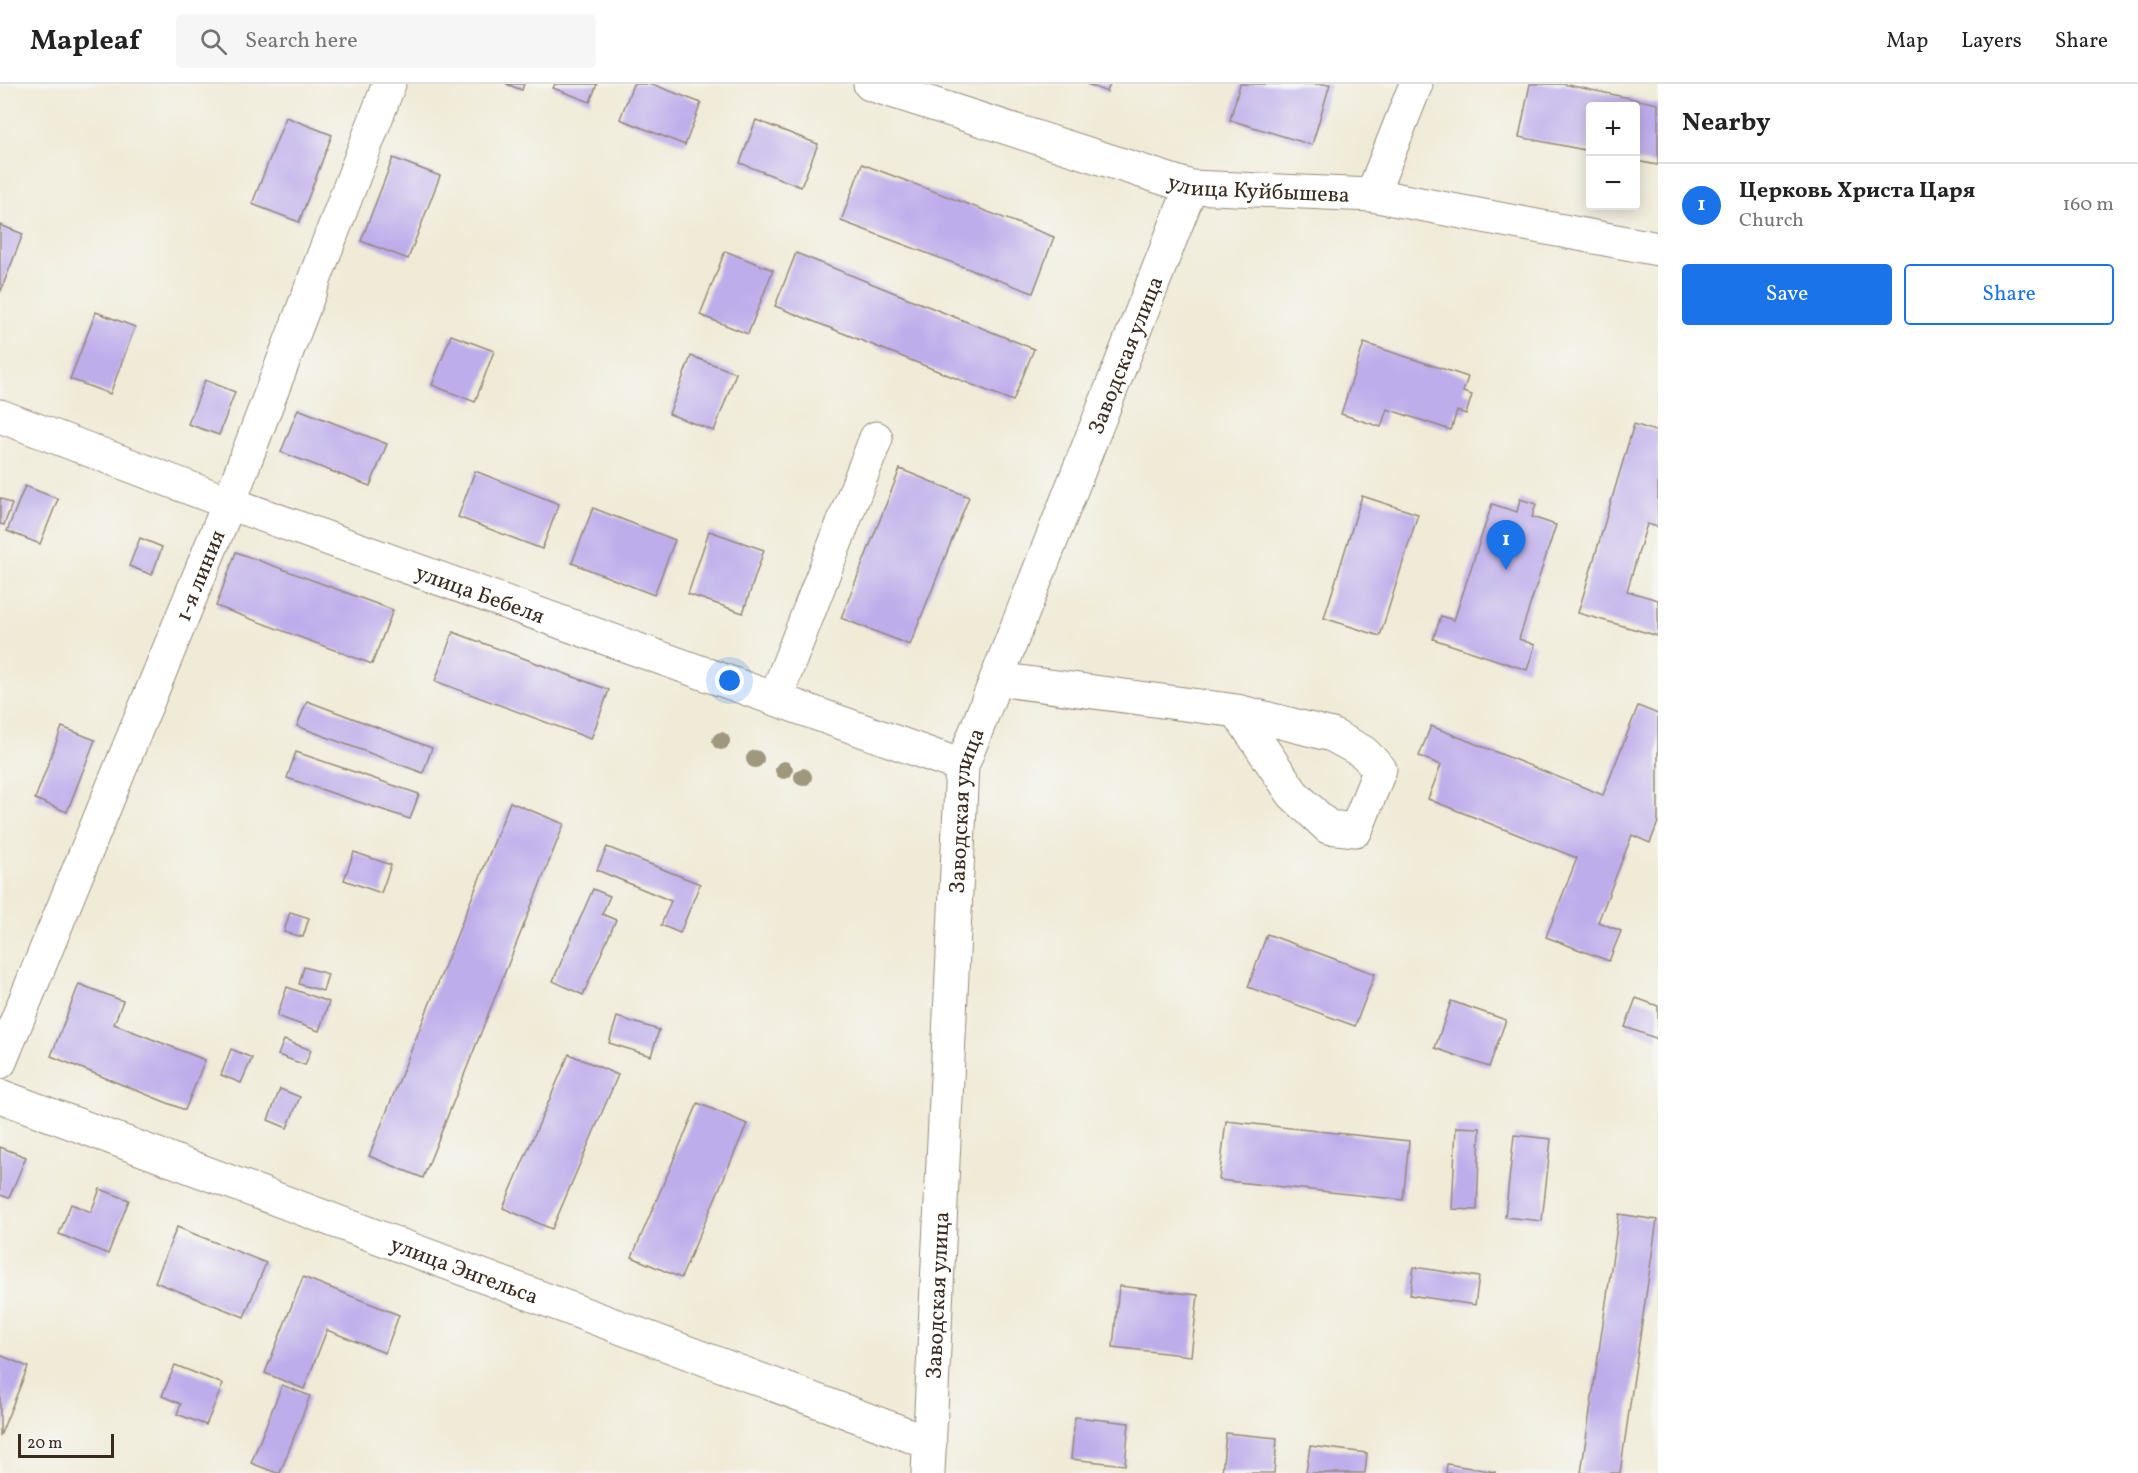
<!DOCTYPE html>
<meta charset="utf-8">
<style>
body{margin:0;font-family:Vollkorn,serif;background:#f6f6f6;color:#222}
.controls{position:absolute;right:18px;top:18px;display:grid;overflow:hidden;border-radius:6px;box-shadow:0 3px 15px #0003}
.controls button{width:54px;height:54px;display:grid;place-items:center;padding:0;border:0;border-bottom:2px solid #e0e0e0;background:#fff;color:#222;font:30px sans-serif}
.scale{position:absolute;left:18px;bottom:15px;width:96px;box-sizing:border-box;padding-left:6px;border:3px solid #3b2a1e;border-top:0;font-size:16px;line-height:21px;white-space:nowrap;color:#3b2a1e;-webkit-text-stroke:4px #f6f6f2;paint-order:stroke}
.you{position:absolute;left:730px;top:597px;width:21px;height:21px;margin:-15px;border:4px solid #fff;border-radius:50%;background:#1a73e8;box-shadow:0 0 0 9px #1a73e833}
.badge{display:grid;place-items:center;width:39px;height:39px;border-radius:50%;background:#1a73e8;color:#fff;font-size:20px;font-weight:700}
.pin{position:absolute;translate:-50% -50px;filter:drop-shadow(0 2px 3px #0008)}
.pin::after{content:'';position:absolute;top:32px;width:21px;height:18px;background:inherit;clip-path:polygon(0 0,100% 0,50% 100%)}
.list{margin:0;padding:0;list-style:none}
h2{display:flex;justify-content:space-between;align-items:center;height:78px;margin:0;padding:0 24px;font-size:26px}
h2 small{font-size:20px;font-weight:400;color:#767676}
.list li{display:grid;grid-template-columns:39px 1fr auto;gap:18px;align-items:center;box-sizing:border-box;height:84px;padding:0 24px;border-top:2px solid #e0e0e0}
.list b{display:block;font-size:22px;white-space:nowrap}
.list p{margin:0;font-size:20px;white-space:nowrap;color:#767676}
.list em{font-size:20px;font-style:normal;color:#767676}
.actions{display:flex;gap:12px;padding:18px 24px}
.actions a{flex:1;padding:14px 0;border:2px solid #1a73e8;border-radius:6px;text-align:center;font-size:21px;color:#1a73e8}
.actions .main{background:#1a73e8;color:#fff}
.icon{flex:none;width:33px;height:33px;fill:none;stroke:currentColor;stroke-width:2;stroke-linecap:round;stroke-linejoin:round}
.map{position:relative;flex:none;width:1658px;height:1389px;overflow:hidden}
header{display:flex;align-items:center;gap:36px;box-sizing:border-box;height:84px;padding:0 30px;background:#fff;border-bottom:2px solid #e0e0e0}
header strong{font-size:28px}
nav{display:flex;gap:33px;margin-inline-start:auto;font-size:21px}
.search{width:420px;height:54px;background:#f6f6f6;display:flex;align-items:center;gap:15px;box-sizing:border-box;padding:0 21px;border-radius:6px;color:#767676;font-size:22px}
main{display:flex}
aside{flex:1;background:#fff}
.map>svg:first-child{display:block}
.building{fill:#beadeb}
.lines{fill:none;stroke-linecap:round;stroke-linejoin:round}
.minor-casing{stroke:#968a7a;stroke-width:35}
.minor{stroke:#fff;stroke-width:33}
.tree{fill:#9f987d}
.labels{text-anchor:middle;stroke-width:5;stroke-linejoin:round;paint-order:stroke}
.street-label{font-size:22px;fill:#3b2a1e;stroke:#f6f6f2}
</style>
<header>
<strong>Mapleaf</strong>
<div class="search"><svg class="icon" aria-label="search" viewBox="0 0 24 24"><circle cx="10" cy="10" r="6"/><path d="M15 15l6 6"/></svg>Search here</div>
<nav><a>Map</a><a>Layers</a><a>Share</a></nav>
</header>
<main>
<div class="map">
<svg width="1658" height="1389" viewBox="0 0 1658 1389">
<rect width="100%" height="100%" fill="#f6f6f2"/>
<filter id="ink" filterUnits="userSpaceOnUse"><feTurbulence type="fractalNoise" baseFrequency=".0167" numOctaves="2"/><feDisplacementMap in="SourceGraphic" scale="12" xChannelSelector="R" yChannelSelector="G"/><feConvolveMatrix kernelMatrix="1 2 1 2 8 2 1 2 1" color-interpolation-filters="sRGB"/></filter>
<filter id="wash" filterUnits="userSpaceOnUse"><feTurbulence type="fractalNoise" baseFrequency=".008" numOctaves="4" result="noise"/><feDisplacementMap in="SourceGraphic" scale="24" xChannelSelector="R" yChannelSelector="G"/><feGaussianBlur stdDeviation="1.35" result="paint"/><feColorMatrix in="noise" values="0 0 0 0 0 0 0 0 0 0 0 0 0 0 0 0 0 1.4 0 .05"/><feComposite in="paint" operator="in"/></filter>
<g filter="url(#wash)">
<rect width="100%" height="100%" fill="#f0ebd7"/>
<g id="blocks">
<!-- building -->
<g class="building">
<path d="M506 0H524L522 6Z"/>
<path d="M555 0H597L590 18 553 4Z"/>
<path d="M633 0H652L701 19 685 61 620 35Z"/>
<path d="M1087 0H1110L1107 8Z"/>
<path d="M1240 0H1330L1312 61 1230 36Z"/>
<path d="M1530 0H1563L1658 20V81L1636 77V22H1590V67L1519 53Z"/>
<path d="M286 33 332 51 299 138 252 120Z"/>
<path d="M756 36 818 60 801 103 740 79Z"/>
<path d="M393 74 440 92 408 175 361 157Z"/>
<path d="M862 80 1054 153 1033 209 841 137Z"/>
<path d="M0 141 23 150 0 209Z"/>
<path d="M725 167 773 186 748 250 700 231Z"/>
<path d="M796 169 1034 265 1013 317 775 222Z"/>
<path d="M96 228 135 243 110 310 70 295Z"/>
<path d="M451 251 494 267 475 318 432 301Z"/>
<path d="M1364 259 1468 293 1463 308 1472 311 1466 330 1457 327 1451 346 1387 325 1381 343 1341 330Z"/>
<path d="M691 272 736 289 714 347 669 330Z"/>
<path d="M205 296 235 308 219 351 188 340Z"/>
<path d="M298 325 387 360 370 402 281 368Z"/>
<path d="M1634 340 1658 348V443L1647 440 1627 507 1658 516V552L1578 529Z"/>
<path d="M900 385 969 413 910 561 841 534Z"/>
<path d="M475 387 559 420 542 465 458 433Z"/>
<path d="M25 402 58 415 40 460 7 447Z"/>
<path d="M1362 412 1418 430 1380 552 1324 534Z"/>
<path d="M0 414 12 420 4 441 0 440Z"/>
<path d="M1520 415 1536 420 1532 433 1556 441 1519 555 1535 561 1527 586 1433 555 1441 532 1454 536 1492 420 1517 428Z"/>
<path d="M593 424 675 456 654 511 572 479Z"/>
<path d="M709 447 764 466 743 529 688 510Z"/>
<path d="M140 454 162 463 152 491 129 482Z"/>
<path d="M236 468 393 526 372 580 216 522Z"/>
<path d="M453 548 609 606 591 655 435 597Z"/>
<path d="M307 617 432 664 423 689 297 642Z"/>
<path d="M1638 622 1658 630V738L1650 759 1632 751 1598 838 1621 847 1609 877 1546 853 1577 774 1428 715 1441 681 1419 672 1431 642 1603 711Z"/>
<path d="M62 643 95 656 67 728 35 715Z"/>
<path d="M296 668 419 710 410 735 287 694Z"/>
<path d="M510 718 564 740 423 1094 369 1072Z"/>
<path d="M607 763 700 800 680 849 661 841 671 817 597 786Z"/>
<path d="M354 768 391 781 381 809 344 796Z"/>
<path d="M593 805 610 812 602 830 616 836 583 911 553 897Z"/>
<path d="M290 828 309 834 303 853 284 848Z"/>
<path d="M1267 850 1375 890 1355 942 1248 903Z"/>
<path d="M304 883 328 890 323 907 299 900Z"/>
<path d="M79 900 123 917 114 940 205 976 185 1026 51 972Z"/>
<path d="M287 903 329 918 319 947 277 932Z"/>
<path d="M1636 914 1658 922V955L1625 943Z"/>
<path d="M1451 917 1506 936 1489 983 1435 964Z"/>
<path d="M617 933 659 946 651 972 609 959Z"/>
<path d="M284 956 311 966 305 981 278 971Z"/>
<path d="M231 965 252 974 241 999 221 991Z"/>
<path d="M569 970 618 991 552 1145 503 1124Z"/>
<path d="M280 1005 300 1013 287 1044 268 1036Z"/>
<path d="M698 1019 747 1040 681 1194 632 1173Z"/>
<path d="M1226 1037 1409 1057 1403 1116 1219 1096Z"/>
<path d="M1456 1043 1480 1044 1477 1126 1452 1125Z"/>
<path d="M1514 1051 1551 1055 1542 1137 1505 1133Z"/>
<path d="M0 1063 26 1073 9 1114 0 1111Z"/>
<path d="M100 1105 129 1116 108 1170 59 1150 71 1120 91 1128Z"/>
<path d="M1619 1130 1657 1136 1620 1389H1581Z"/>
<path d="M177 1143 266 1179 244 1233 155 1198Z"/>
<path d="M1414 1183 1479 1193 1475 1221 1410 1211Z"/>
<path d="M303 1193 399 1231 385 1269 327 1246 304 1305 265 1289Z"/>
<path d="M1119 1202 1198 1211 1191 1272 1113 1263Z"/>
<path d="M0 1271 28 1283 0 1352Z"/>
<path d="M175 1281 223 1300 206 1341 177 1330 181 1320 162 1312Z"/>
<path d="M282 1301 310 1312 280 1389H277L251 1379Z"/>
<path d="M1075 1333 1129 1339 1125 1381 1071 1375Z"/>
<path d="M1226 1349 1277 1354 1274 1389H1222Z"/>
<path d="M1310 1362 1367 1369 1365 1389H1306Z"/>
<path d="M1447 1380 1495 1388V1389H1446Z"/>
</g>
</g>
</g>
<g filter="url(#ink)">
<use href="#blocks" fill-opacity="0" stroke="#968a7a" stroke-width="1.5"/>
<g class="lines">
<!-- minor casing -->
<g class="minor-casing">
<g id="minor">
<path id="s1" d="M870 0 1191 103 1372 111 1658 165"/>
<path d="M1372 111 1416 0"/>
<path id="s2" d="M0 332 229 419 962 682"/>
<path d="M996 595 1237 627 1332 651 1363 668 1380 685 1356 746 1328 743 1293 710 1237 627"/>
<path d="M775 615 876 354"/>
<path id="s3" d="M0 978 229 419 389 0"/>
<path id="s4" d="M0 1012 930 1359"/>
<path id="s5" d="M928 1389 962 682 1191 103"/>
</g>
</g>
<!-- minor -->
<use href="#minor" class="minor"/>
</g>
<!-- trees -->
<g class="tree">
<circle cx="721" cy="657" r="9"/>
<circle cx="755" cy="675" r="9"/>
<circle cx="784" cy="686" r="9"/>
<circle cx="803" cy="693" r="9"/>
</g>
</g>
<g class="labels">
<!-- street labels -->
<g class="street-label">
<text dy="8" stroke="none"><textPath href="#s1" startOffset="405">улица Куйбышева</textPath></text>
<text dy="8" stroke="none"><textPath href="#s5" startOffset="1150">Заводская улица</textPath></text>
<text dy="8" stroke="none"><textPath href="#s3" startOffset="526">1-я линия</textPath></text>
<text dy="8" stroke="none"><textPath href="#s2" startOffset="512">улица Бебеля</textPath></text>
<text dy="8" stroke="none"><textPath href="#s5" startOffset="664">Заводская улица</textPath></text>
<text dy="8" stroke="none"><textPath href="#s4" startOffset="496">улица Энгельса</textPath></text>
<text dy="8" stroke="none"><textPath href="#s5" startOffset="178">Заводская улица</textPath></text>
</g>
</g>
</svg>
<div class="controls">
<button>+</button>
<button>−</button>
</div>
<div class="scale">20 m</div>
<div class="you"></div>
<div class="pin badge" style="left:1506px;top:486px">1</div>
</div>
<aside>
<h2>Nearby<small></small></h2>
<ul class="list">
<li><span class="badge">1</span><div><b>Церковь Христа Царя</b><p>Church</p></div><em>160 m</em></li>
</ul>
<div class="actions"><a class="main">Save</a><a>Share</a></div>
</aside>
</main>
